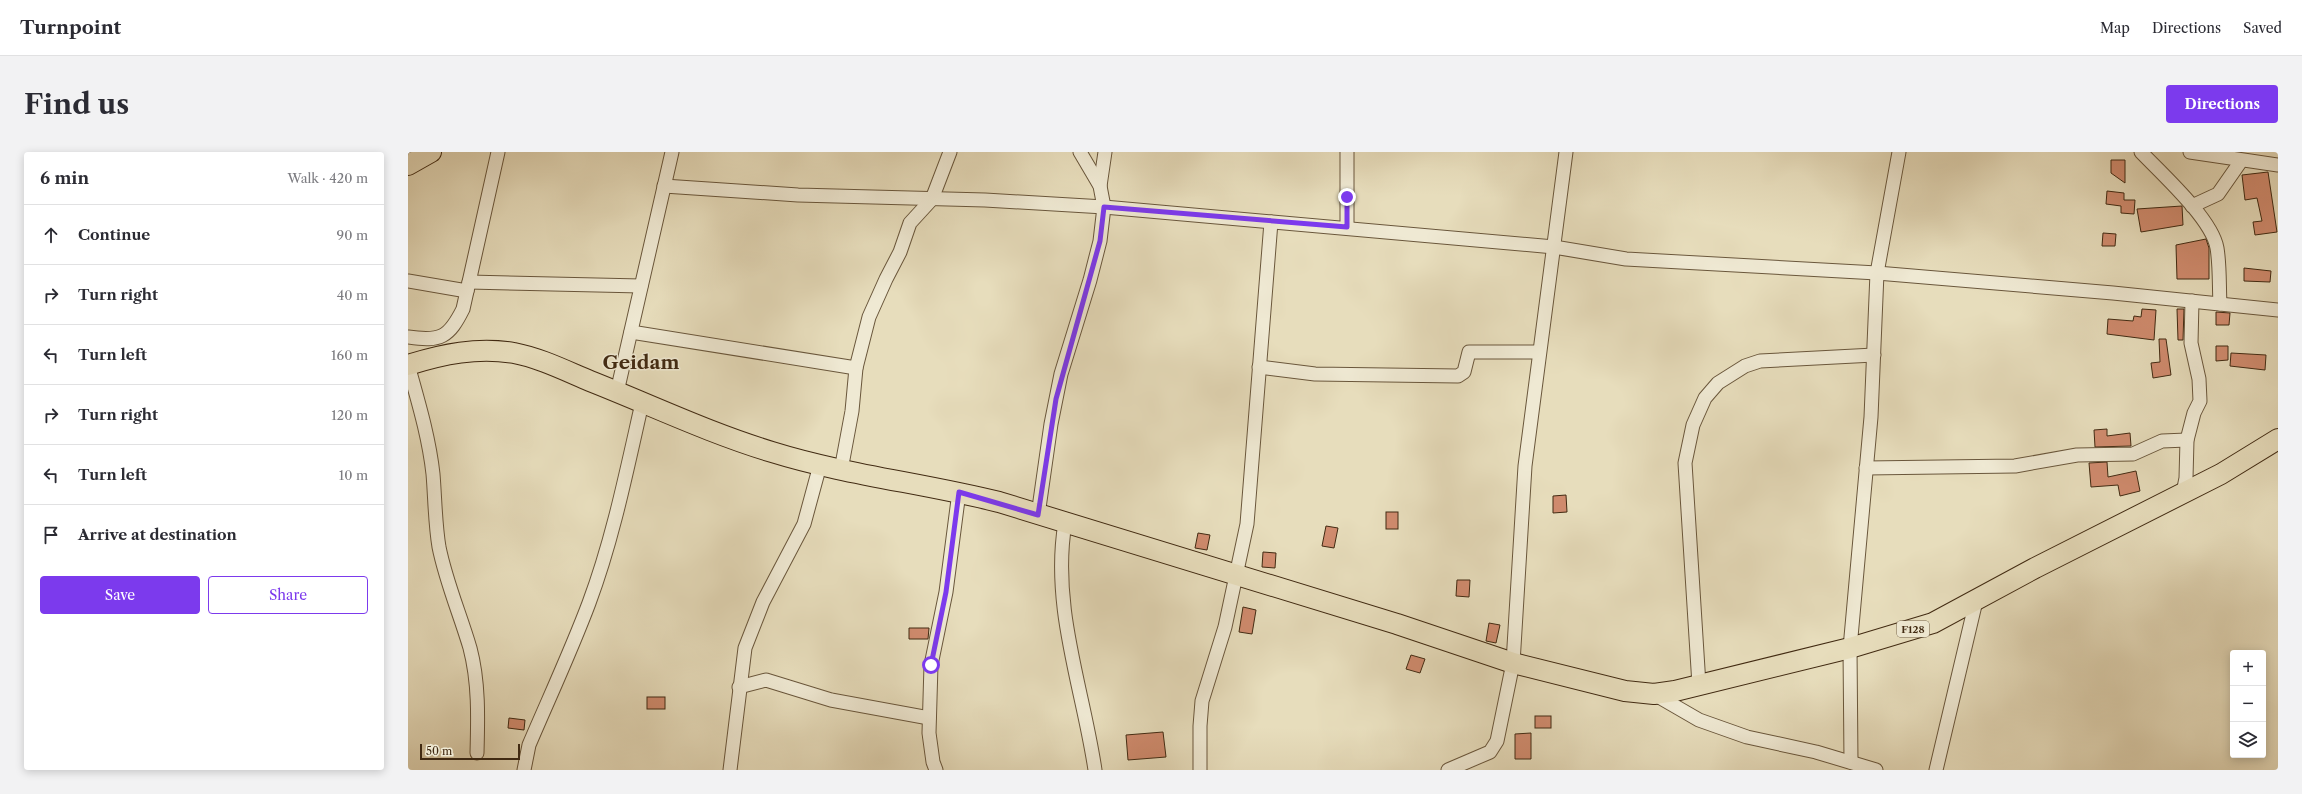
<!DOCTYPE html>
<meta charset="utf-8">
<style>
body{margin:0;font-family:"Libre Caslon Text",serif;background:#f2f2f3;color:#2b2b33}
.controls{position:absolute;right:12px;bottom:12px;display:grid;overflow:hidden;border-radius:4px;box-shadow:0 2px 10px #0003}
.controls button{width:36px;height:36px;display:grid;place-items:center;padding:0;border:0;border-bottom:1px solid #e1e1e2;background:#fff;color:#2b2b33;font:20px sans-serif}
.scale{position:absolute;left:12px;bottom:10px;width:100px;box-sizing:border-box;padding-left:4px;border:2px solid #412a12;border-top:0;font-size:11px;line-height:14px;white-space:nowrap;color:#412a12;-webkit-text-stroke:3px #efe9d3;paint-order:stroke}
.stop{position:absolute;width:12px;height:12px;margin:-9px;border:3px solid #7c3aed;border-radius:50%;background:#fff}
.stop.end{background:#7c3aed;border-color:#fff;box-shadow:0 1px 4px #0008}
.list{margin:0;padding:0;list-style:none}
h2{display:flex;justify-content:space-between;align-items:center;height:52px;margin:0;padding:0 16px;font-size:17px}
h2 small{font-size:13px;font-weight:400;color:#7c7c81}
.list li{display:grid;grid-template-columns:26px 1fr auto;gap:12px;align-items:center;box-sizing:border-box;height:60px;padding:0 16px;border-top:1px solid #e1e1e2}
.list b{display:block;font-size:15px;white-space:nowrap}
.list em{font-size:13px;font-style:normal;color:#7c7c81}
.actions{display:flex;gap:8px;padding:12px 16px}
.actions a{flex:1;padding:9px 0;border:1px solid #7c3aed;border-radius:4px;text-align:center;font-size:14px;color:#7c3aed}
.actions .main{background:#7c3aed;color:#fff}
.icon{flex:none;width:22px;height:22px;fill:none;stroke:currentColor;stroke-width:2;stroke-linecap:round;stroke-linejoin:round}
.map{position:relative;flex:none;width:1870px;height:618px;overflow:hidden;border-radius:4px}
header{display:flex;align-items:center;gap:24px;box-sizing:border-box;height:56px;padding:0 20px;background:#fff;border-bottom:1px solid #e1e1e2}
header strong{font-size:19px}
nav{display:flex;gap:22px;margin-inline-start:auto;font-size:14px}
.intro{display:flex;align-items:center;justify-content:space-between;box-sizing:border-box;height:96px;padding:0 24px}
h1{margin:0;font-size:28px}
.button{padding:10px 18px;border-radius:4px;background:#7c3aed;color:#fff;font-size:14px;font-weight:700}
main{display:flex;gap:24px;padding:0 24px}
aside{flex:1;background:#fff;border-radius:4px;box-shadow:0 2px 10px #0003}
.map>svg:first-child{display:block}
.building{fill:#d08b6e;stroke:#412a12}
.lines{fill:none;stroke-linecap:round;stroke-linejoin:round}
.street-casing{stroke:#6a573c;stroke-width:15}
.primary-casing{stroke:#412a12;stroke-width:22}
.street{stroke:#efe9d3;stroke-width:13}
.primary{stroke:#e7ddbc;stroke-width:20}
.route{stroke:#7c3aed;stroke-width:5}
.labels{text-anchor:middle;stroke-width:3;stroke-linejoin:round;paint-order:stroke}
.shield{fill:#efe9d3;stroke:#75634c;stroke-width:1}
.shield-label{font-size:10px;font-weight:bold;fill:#412a12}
.town-label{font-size:19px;font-weight:bold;fill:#412a12;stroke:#efe9d3}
</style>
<header>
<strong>Turnpoint</strong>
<nav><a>Map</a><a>Directions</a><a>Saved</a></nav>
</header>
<div class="intro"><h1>Find us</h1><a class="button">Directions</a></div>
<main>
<aside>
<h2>6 min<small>Walk · 420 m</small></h2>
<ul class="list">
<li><svg class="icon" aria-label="ahead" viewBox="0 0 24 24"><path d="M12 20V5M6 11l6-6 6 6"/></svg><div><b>Continue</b></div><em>90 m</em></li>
<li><svg class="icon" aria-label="right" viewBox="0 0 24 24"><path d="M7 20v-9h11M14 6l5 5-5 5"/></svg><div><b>Turn right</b></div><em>40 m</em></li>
<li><svg class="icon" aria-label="left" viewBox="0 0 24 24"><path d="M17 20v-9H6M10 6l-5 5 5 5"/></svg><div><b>Turn left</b></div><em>160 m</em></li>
<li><svg class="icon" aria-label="right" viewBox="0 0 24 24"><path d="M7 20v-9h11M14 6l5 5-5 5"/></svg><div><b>Turn right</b></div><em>120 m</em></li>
<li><svg class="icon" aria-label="left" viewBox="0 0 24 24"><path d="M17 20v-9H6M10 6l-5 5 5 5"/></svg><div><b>Turn left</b></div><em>10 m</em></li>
<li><svg class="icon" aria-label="arrive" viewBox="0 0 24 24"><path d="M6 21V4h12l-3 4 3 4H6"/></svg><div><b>Arrive at destination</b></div></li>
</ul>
<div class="actions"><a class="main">Save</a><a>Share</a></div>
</aside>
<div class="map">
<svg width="1870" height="618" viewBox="0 0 1870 618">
<rect width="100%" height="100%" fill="#e7ddbc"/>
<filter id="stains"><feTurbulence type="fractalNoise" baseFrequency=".005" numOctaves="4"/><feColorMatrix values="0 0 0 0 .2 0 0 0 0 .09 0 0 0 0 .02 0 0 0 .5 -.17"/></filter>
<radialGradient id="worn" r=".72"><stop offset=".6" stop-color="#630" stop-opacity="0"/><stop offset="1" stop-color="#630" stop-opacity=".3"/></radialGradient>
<!-- building -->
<g class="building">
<path d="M1703 8H1717V31L1703 21Z"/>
<path d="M1860 20 1869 80 1847 83 1845 70 1854 69 1849 46 1837 48 1834 23Z"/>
<path d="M1699 39 1716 41V48H1727L1726 62 1713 61V54L1698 52Z"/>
<path d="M1774 54 1775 73 1733 80 1729 57Z"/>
<path d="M1695 81 1708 82 1707 94H1694Z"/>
<path d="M1798 87 1801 96V127H1769L1768 93Z"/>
<path d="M1836 116 1863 119 1862 130 1836 129Z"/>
<path d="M1734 157 1748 158 1746 188 1699 182 1700 167 1725 169 1726 164 1733 165Z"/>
<path d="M1769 157H1776L1775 188H1770Z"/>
<path d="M1808 160 1822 161 1821 173H1808Z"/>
<path d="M1751 187H1758L1763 223 1745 226 1743 211 1752 210Z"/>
<path d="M1808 194H1820V208L1808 209Z"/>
<path d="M1823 201 1858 203 1857 218 1822 214Z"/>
<path d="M1699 277V284L1722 281 1723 294 1687 295 1686 278Z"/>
<path d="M1699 310 1700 325 1728 319 1732 339 1712 344 1710 333 1683 335 1681 311Z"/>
<path d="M1158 343 1159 360 1145 361V344Z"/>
<rect x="978" y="360" width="12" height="17"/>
<path d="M918 374 930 376 926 396 914 394Z"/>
<path d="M790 381 802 383 799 398 787 396Z"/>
<path d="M855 400 868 401 867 416 854 415Z"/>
<path d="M1049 428H1062L1061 445 1048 444Z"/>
<path d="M835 455 848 458 844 482 831 480Z"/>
<path d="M1081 471 1092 473 1088 491 1078 489Z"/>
<path d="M501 476H521L520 487H501Z"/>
<path d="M1003 503 1017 507 1012 521 998 517Z"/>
<rect x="239" y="545" width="18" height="12"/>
<rect x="1127" y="564" width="16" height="12"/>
<path d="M101 566 117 568 116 578 100 576Z"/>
<path d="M755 580 758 605 720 608 718 583Z"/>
<path d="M1123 581V607H1107V582Z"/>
</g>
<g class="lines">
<!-- street casing -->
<g class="street-casing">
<g id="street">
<path d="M939 0V75"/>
<path d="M1733 0C1754 22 1804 67 1809 96 1812 114 1811 134 1812 152"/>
<path d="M1782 0 1870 13"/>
<path d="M256 34 390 43 577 48 696 55 1146 95 1218 107 1469 121 1705 141 1870 158"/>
<path d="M692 34 697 0"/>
<path d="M1784 54 1810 42 1833 9"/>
<path d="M0 129 59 139"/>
<path d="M61 130 233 134"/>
<path d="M223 180 448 216"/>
<path d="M0 185C33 190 41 185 55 157L90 0"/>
<path d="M0 213C10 249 21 285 25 322 27 346 27 371 31 395 38 430 52 462 62 496 71 530 70 566 69 601"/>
<path d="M851 215 907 222 1050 224 1056 220 1061 200H1131"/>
<path d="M209 240 264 0"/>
<path d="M1458 316 1607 314 1669 303 1725 302 1754 289 1779 288"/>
<path d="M433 318 444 259 448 216 461 165 478 127 492 100 502 71 524 47 542 0"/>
<path d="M1775 341 1778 326 1779 288 1786 261 1792 249 1791 227 1783 191 1784 149"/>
<path d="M630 363 643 272 653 222 682 128 692 89 696 55 692 34 672 0"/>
<path d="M657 371C643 455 675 536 687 618"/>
<path d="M1291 533 1277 311 1285 273 1297 246 1310 231 1337 214 1352 209 1466 203"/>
<path d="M331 535 358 528 423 548 521 566"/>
<path d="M1246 542 1291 568 1339 585 1408 600 1468 618"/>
<path d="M1443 610 1442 496 1463 265 1469 121 1491 0"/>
<path d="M116 618 121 593C141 546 163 499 181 451 205 387 219 317 234 251"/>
<path d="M322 618 337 496 355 450 396 372 412 313"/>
<path d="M528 618 525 610 521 581 523 513 538 440 551 340"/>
<path d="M792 618V574L794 549 817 475 839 372 863 70"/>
<path d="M1040 618 1082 600 1089 589 1105 511 1117 314 1158 0"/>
<path d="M1528 618 1568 449"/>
</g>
</g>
<!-- primary casing -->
<g class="primary-casing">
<g id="primary">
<path d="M0 13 23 0"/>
<path d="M0 213C35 202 69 195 106 201 132 206 158 219 182 229 243 253 301 281 364 300 438 323 515 331 591 350L989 472 1105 511 1217 539 1246 542 1267 539 1442 496 1525 471 1627 416 1813 322 1870 287"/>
</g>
</g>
<!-- street -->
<use href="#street" class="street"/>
<!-- primary -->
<use href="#primary" class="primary"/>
</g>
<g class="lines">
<!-- route -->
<path class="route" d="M523 513 538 440 551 340 630 363 648 247 692 89 696 55 939 75V45"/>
</g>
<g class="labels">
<!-- shield labels -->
<rect class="shield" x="1489" y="469" width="32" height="16" rx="3"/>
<g class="shield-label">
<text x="1505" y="481">F128</text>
</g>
<!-- town labels -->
<g class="town-label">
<text x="233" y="217">Geidam</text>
</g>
</g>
<rect width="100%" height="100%" filter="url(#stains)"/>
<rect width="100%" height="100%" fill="url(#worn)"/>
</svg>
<div class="controls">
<button>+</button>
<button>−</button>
<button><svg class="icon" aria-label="layers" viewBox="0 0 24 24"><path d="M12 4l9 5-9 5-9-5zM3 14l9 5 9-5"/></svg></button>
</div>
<div class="scale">50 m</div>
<div class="stop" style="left:523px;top:513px"></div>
<div class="stop end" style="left:939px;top:45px"></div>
</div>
</main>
